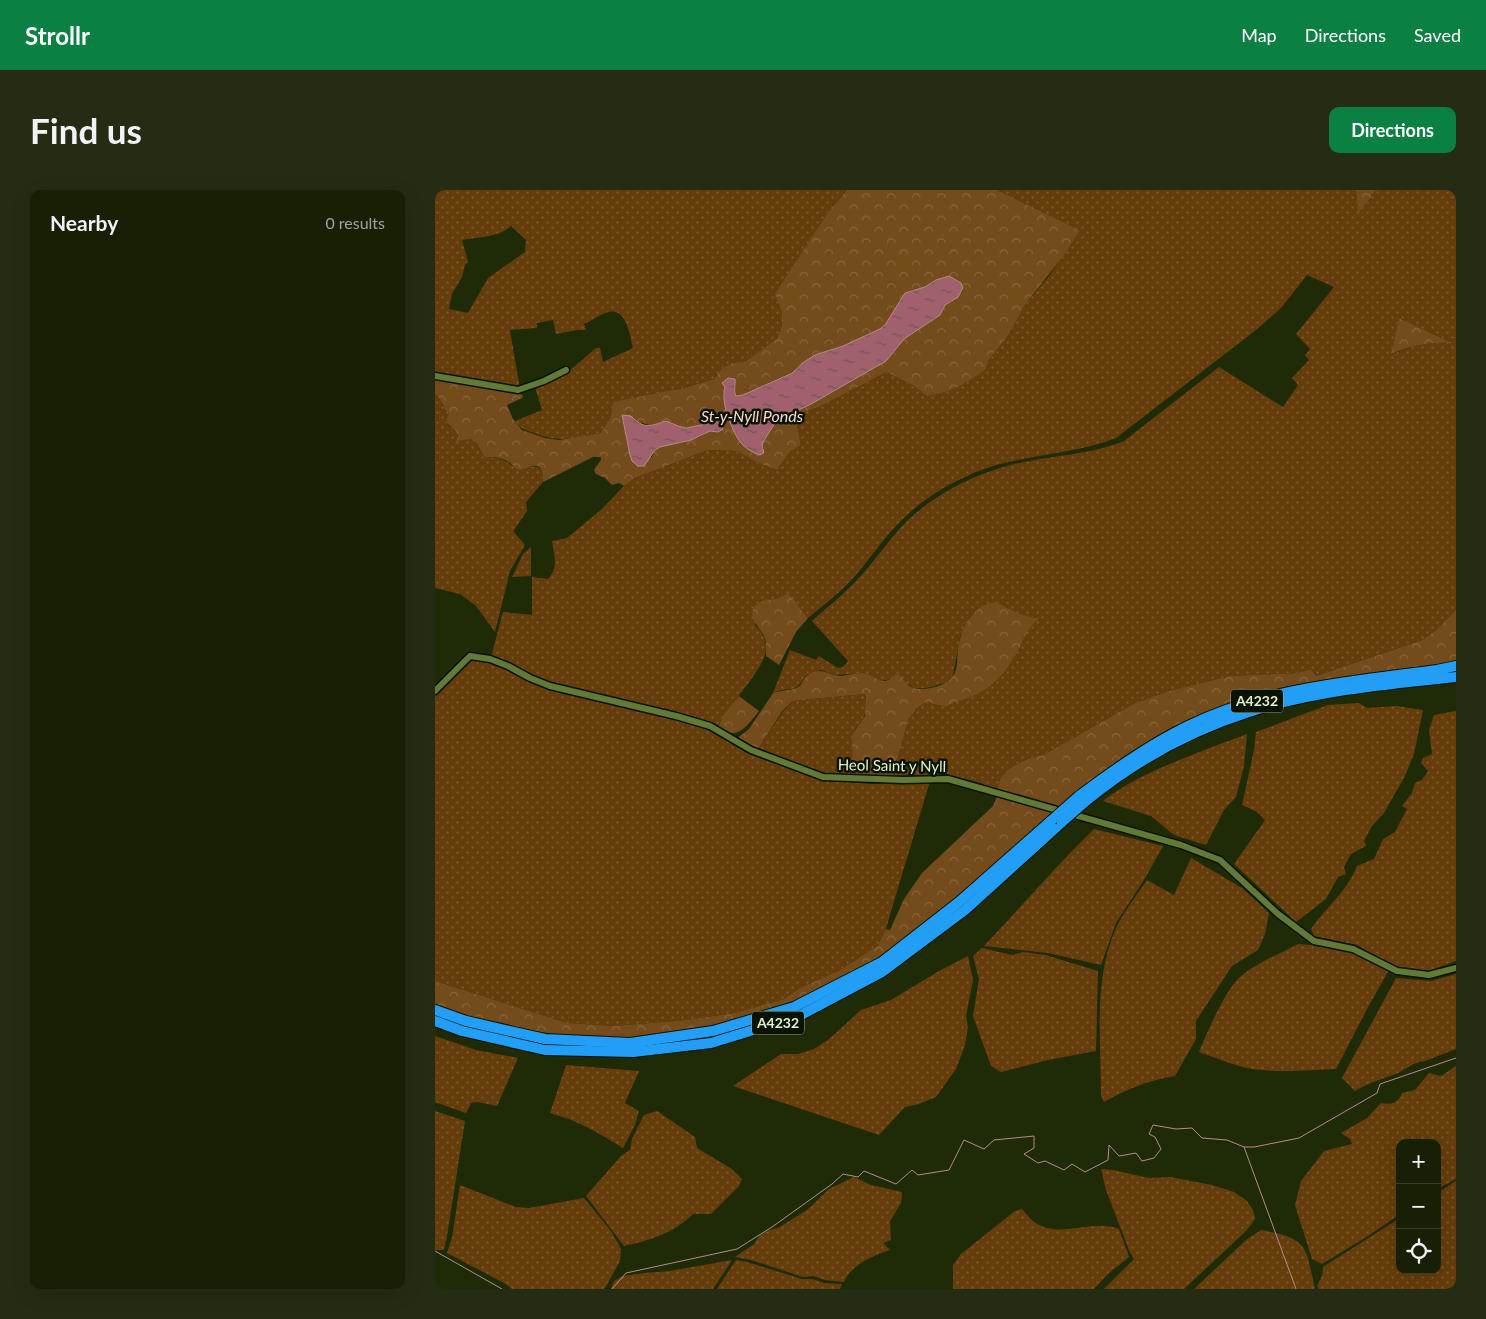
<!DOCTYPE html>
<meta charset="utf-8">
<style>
body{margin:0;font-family:Lato,sans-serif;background:#242d13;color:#f1f3f6}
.controls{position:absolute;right:15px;bottom:15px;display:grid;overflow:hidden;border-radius:10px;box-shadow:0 5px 20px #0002}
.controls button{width:45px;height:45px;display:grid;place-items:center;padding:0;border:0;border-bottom:1px solid #363e27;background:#172005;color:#f1f3f6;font:25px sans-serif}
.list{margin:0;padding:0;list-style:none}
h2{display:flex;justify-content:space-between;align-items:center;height:65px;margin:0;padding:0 20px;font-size:21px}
h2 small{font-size:16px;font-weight:400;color:#9ea39a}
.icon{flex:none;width:28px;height:28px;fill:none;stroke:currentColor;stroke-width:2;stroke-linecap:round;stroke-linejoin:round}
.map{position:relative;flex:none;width:1021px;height:1099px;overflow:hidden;border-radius:10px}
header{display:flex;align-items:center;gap:30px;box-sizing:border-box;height:70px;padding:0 25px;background:#0b8043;color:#fff}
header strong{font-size:24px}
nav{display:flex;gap:28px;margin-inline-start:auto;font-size:18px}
.intro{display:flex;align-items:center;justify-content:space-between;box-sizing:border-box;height:120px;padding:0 30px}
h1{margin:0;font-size:35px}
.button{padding:12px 22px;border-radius:10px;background:#0b8043;color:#fff;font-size:18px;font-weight:700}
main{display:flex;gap:30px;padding:0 30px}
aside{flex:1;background:#172005;border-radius:10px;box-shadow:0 5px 20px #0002}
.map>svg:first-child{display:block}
.grass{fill:url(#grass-dots);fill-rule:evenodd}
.forest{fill:url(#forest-crowns);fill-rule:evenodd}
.water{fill:url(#water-ripples);stroke:#b48c8a}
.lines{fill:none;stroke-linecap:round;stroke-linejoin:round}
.stream{stroke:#b48c8a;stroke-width:1}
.minor-casing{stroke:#0b1201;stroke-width:9}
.highway-casing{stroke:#0b1201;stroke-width:12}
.minor{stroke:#617a36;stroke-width:6}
.highway{stroke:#239ef6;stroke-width:10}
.highway-bridge-casing{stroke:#0b1201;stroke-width:12;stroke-linecap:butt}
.highway-bridge{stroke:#239ef6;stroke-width:10}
.labels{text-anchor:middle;stroke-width:5;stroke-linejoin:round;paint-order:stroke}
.shield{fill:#0a1300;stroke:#a1ae90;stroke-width:1}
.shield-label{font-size:14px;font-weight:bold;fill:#e2f1cd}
.street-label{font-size:15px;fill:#e2f1cd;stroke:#0a1300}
.water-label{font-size:16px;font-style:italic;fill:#fcd4db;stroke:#0a1300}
</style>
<header>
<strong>Strollr</strong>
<nav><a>Map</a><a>Directions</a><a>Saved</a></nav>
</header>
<div class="intro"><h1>Find us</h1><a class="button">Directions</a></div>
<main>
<aside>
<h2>Nearby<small>0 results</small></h2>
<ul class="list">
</ul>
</aside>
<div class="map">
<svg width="1021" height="1099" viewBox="0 0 1021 1099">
<defs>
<pattern id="grass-dots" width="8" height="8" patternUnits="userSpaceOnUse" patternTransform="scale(1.25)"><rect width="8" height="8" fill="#653d0a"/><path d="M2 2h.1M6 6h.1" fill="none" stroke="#7b5a2c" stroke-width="1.8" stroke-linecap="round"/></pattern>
<pattern id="forest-crowns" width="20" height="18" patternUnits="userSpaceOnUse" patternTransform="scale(1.25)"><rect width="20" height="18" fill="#744b1b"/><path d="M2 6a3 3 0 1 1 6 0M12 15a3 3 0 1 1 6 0" fill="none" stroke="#88653b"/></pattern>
<pattern id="water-ripples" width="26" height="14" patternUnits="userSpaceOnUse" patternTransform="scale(1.25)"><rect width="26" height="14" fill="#a0606e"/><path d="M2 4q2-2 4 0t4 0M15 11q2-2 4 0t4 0" fill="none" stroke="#775558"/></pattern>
</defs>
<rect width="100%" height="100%" fill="#1f2b07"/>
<!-- grass -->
<g class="grass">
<path d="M0 0H412L394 21 341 104 347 122V135L342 148 311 171 297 173 287 178 279 189 221 205 197 208 176 226 166 243C140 247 125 254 99 243 90 240 86 239 80 231L107 220 100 197 132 183 161 158H165L168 172 198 158C195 145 191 114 170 123 163 126 156 131 149 134L151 140H142L121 144 118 130 102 133V138L75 140 85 199 0 186ZM76 36 91 50 90 62 53 88 33 123 14 119 17 104 27 87 30 75 33 72 27 50C43 47 65 47 76 36Z"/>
<path d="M562 0H921L923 23 941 0H1021V420L1001 440 987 450 881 486 876 479 862 483 795 486 737 500 700 513 608 565C590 568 563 579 562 601L546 593 512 584 458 586 473 530 481 519 491 512 511 517 520 511 536 507 548 501 563 487 578 470 594 438 603 428C587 428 575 419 561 412L541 421 536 426 525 447 518 486 512 492 500 496 491 498H479L473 494 457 489 445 491 428 483 400 485 386 480 371 485C360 506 356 495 338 503L355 460 381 470 384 466 403 478 408 477 413 471 377 431 378 430C392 417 407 406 420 392 439 373 453 350 472 331 496 308 525 292 556 281 599 265 647 268 689 251L784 177 848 217 863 195 857 188 874 170 870 165 875 159 861 144 899 97 872 85 846 118 821 140 681 248C632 267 577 264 530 287 504 299 482 314 462 335 447 350 435 369 421 385 407 401 390 414 373 428L358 410 347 408 331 410 320 435C326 441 330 447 331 456 333 477 292 515 283 537L271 531 257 526 177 510 101 489 56 467 68 422 97 425V387L113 389C124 378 119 364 117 351L132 348 167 319 189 296 200 288 273 260 302 261 321 272 342 280 355 262 366 255 362 235 366 223 384 217 452 182 479 196 492 206C514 204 533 192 551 179L553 171 573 146 590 115 614 86 645 40ZM964 128 1015 152C994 150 976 157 957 164Z"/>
<path d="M0 204 6 209 8 216 15 223C8 243 17 231 23 245L21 250 36 248 42 254 50 268C63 266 72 271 82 279 97 278 108 269 108 292L91 312 92 321 79 340V342L90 355 75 381 60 442 41 416 25 404 0 398Z"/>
<path d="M96 357V386L77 387 88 364Z"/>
<path d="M36 467 71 477 85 486 239 528 275 541 304 558 386 589 435 594 495 591 457 718 451 739 442 756 419 771 403 781 365 798 349 809 299 823 251 830 179 836 132 833 0 791V504Z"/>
<path d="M429 504C438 522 424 533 416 546 417 557 420 570 413 580 402 596 338 565 323 559L349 520 358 511Z"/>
<path d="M924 513 932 518 962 516 988 520 979 564 970 586 949 623 937 636 929 651 931 656 916 664 909 677 911 684 903 687 891 709 861 732 799 674 830 630 822 622 807 615 819 560 821 542 893 515Z"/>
<path d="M1021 521V771L993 781 963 778 922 755 879 746 876 739C892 716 911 703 922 676L939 669 948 649 960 642 972 619 967 616 977 603 980 593 987 590 993 581 986 573 988 568 997 564 994 540 999 525Z"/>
<path d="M812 544 809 576 801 607 789 620 771 655 739 645 716 626 668 611C706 581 766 562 812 544Z"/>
<path d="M659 639 728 656 712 685 681 733 666 775 613 763 549 756C586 717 621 676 659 639Z"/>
<path d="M756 668 807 698 834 723 830 744 823 760 797 776 761 831V849L740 886C714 890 692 899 669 912L666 905C666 849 658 791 681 738 689 721 702 705 712 690L739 705Z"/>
<path d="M863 754 876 755 919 763 954 780 932 819 901 879C873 880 835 884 808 877 793 873 779 867 764 862 772 843 790 800 805 787 822 772 843 765 863 754Z"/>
<path d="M547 758 577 765 588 762 610 765 663 781 661 861 613 870 566 882 556 876 538 826 544 789 538 766Z"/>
<path d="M533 766 538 790 531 826 533 837 530 855 521 879 501 907 484 914 470 917 444 945 298 896 346 864H363L379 859 393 850 426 820 456 810 504 781Z"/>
<path d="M1021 784V859L990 871C980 871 970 880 961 884 946 889 933 893 920 901L907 888 961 788 996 791Z"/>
<path d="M0 846 41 860 83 868 62 916 43 912 36 913 31 923 0 912Z"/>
<path d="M131 875 204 881 190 913 204 921 200 935 188 958C164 943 142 930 115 923Z"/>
<path d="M1021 876V989L1002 999V953H965V1024L933 1046 887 1074 877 1069 860 1015 866 991 889 961 917 954 915 949 906 943 932 928 946 913C957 915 962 914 967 903L980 900 994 883 1006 886Z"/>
<path d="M0 921 30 931 12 1046 9 1060H0Z"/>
<path d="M222 921 260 947 262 958 297 979 307 989 304 996 276 1024H258C240 1042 214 1051 189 1056L151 1006 186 966 195 960 197 949 209 925Z"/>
<path d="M666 979 678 980 714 988 735 987 777 995 799 1002 812 1011 818 1020 820 1029 811 1041 749 1099H669L699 1069 694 1060 671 1000Z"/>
<path d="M419 987 436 995 467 1002 466 1013 455 1031 456 1050 448 1053 455 1060C438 1066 417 1074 409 1092L389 1090 379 1086 368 1087 316 1070 300 1067 319 1054 324 1046 334 1040 343 1038 372 1020 394 999Z"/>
<path d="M1021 991V1099H884L882 1096 887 1086 888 1077 965 1028V1080H1002V1003Z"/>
<path d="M25 995 81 1017 94 1018 149 1008 176 1041 186 1059 185 1071 170 1098 169 1099H77L69 1093 12 1063 17 1048Z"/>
<path d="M587 1019C591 1023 594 1028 598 1031 623 1051 657 1028 684 1039L694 1067 673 1084 659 1099H518V1075L526 1064 580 1021Z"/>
<path d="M826 1040C874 1049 870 1055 880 1099H759L811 1050Z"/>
<path d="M297 1070 278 1099H176L179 1091 188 1086 210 1083 235 1081Z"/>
<path d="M301 1070 312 1072 367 1089H378L389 1093 407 1094 405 1099H282Z"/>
</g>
<!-- forest -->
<g class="forest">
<path d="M412 0H562L645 40 629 65 590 115 573 146 553 171 551 179C534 192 514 204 492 206L479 196 452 182 384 217 366 223 362 235 366 255 355 262 342 280 321 272 302 261 273 260 200 288 189 296 184 293 177 295 170 288 161 284 159 280 166 270V267H158L108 292C108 262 90 284 82 279 79 278 78 275 76 274 69 268 59 266 50 268L42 254 36 249 21 251 23 245C18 233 8 239 14 223 7 218 8 209 0 204V188L73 202 85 203 88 206 87 208 72 215 78 229 87 240 110 248 124 250 166 243 176 226 178 212 248 198 279 189 287 178 297 173 311 171 342 148 347 135V122L340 104 394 21ZM501 90 526 93 528 98 527 102 510 115 505 125 469 149 419 188 376 214 349 227 340 233 328 252 326 255 330 260 297 238 288 204 290 197 287 193 293 188 300 189C301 195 299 199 300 206L308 205 357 182 369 172 380 165 408 156 445 139 450 135 470 103 490 97ZM187 225 196 226 203 232 218 236C234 228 235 236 249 237 260 238 272 234 282 232L283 242 275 241 264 247 225 257 220 260 217 267 195 265Z"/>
<path d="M921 0H941L923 24Z"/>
<path d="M964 128 1017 153C995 151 977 156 956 164Z"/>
<path d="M353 403 373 428 361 442 344 475 331 466C331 459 332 453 329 446 325 438 308 423 324 413 335 406 340 413 353 403Z"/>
<path d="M561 412C575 419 588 428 604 428 588 443 588 455 577 471 568 485 553 501 536 507 527 510 520 511 511 517L491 512 481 519 473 530 458 586H428L408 584C421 575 417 560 416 546L430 526 431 507 429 504 358 511 348 520 323 559 301 549 314 539 338 503C346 500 354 501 361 498 368 496 368 487 374 484 386 476 395 486 407 486 414 485 420 483 427 483 442 485 447 500 462 483 467 487 472 496 479 498 490 501 512 496 518 486 523 479 522 467 523 459 526 438 538 414 561 412Z"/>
<path d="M1021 420V471L1019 472 797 513 739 536 698 561 623 618 562 601C563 579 590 568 608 565L700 513 737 500 795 486 862 483 876 479 881 486 987 450 1001 440Z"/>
<path d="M304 506 324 521C313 535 301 553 283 537L289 524Z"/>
<path d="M563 604 620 621 473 754 356 817 277 840 222 847 172 849 117 844 39 829 0 814V791L132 833 179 836 251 830 299 823 349 809 365 798 403 781 419 771 442 756 451 739 455 740 469 709 487 683 558 616Z"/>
</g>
<!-- water -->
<g class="water">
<path d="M514 86 526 93 528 98 523 107 510 115 505 125 469 149 451 171 376 214 349 227 340 233 328 252 327 255 329 263 324 265C318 262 311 259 307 254 297 243 285 211 290 197L287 193 293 188 300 189C301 195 298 200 301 206L308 205 357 183 369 172 380 165 408 156 445 139 450 135 470 103 490 97 501 90Z"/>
<path d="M187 225 196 226C210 240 214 236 231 231L243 236 251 238 282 232 287 236 288 239 283 242 275 241 256 250 225 257 220 260 209 276H203L197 271 195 265Z"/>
</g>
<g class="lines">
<!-- stream -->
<g class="stream">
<path d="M809 957 861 1099"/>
<path d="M0 1061 67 1099"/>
<path d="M177 1099 191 1083 302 1059 337 1037 397 994 408 984 423 987 429 981 461 994 477 980 483 985 514 980 529 950 549 959 559 950 599 946V958L589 964 603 973 610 971 629 980 637 974 650 982 673 970 674 955 684 966 701 963 707 971 719 968 726 959 720 947 714 944 718 935 741 939 757 938 767 948 792 950 809 957H819L864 948 942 903 945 894 1021 868"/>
</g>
<!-- minor casing -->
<g class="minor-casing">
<g id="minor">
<path d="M0 186 83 200 109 191 131 180"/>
<path d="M0 501 35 466 55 469 73 476 95 488 115 496 241 526 275 536 316 560 388 587 468 590 513 589 746 655 785 670 843 724 879 751 918 759 962 781 994 785 1021 778"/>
</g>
</g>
<!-- highway casing -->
<g class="highway-casing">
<g id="highway">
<path d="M644 606C679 580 714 555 753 536 830 498 918 491 1002 480L1021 476"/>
<path d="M651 611C700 571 754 541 814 522 878 501 954 494 1021 487"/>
<path d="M0 820 31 831 110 849 195 853 278 841 359 817 447 772 524 712 617 630"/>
<path d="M0 831 27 841 110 860 198 862 276 853 364 826 447 782 530 720 627 632"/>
</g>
</g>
<!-- minor -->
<use href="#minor" class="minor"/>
<!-- highway -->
<use href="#highway" class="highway"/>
<!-- highway-bridge casing -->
<g class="highway-bridge-casing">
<g id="highway-bridge">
<path d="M617 630 644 606"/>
<path d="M627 632 651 611"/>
</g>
</g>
<!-- highway-bridge -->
<use href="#highway-bridge" class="highway-bridge"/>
</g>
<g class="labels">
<!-- shield labels -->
<g class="shield">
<rect x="796" y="499.5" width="52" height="23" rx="4"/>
<rect x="317" y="821.5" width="52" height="23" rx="4"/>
</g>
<g class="shield-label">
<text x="822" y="516">A4232</text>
<text x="343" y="838">A4232</text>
</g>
<!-- street labels -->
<g class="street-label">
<text transform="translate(457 576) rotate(1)" y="5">Heol Saint y Nyll</text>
</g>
<!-- water labels -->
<g class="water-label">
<text x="317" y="232">St-y-Nyll Ponds</text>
</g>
</g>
</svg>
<div class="controls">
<button>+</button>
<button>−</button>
<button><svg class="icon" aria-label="locate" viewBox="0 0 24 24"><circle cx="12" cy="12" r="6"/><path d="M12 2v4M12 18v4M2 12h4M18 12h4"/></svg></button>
</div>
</div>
</main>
